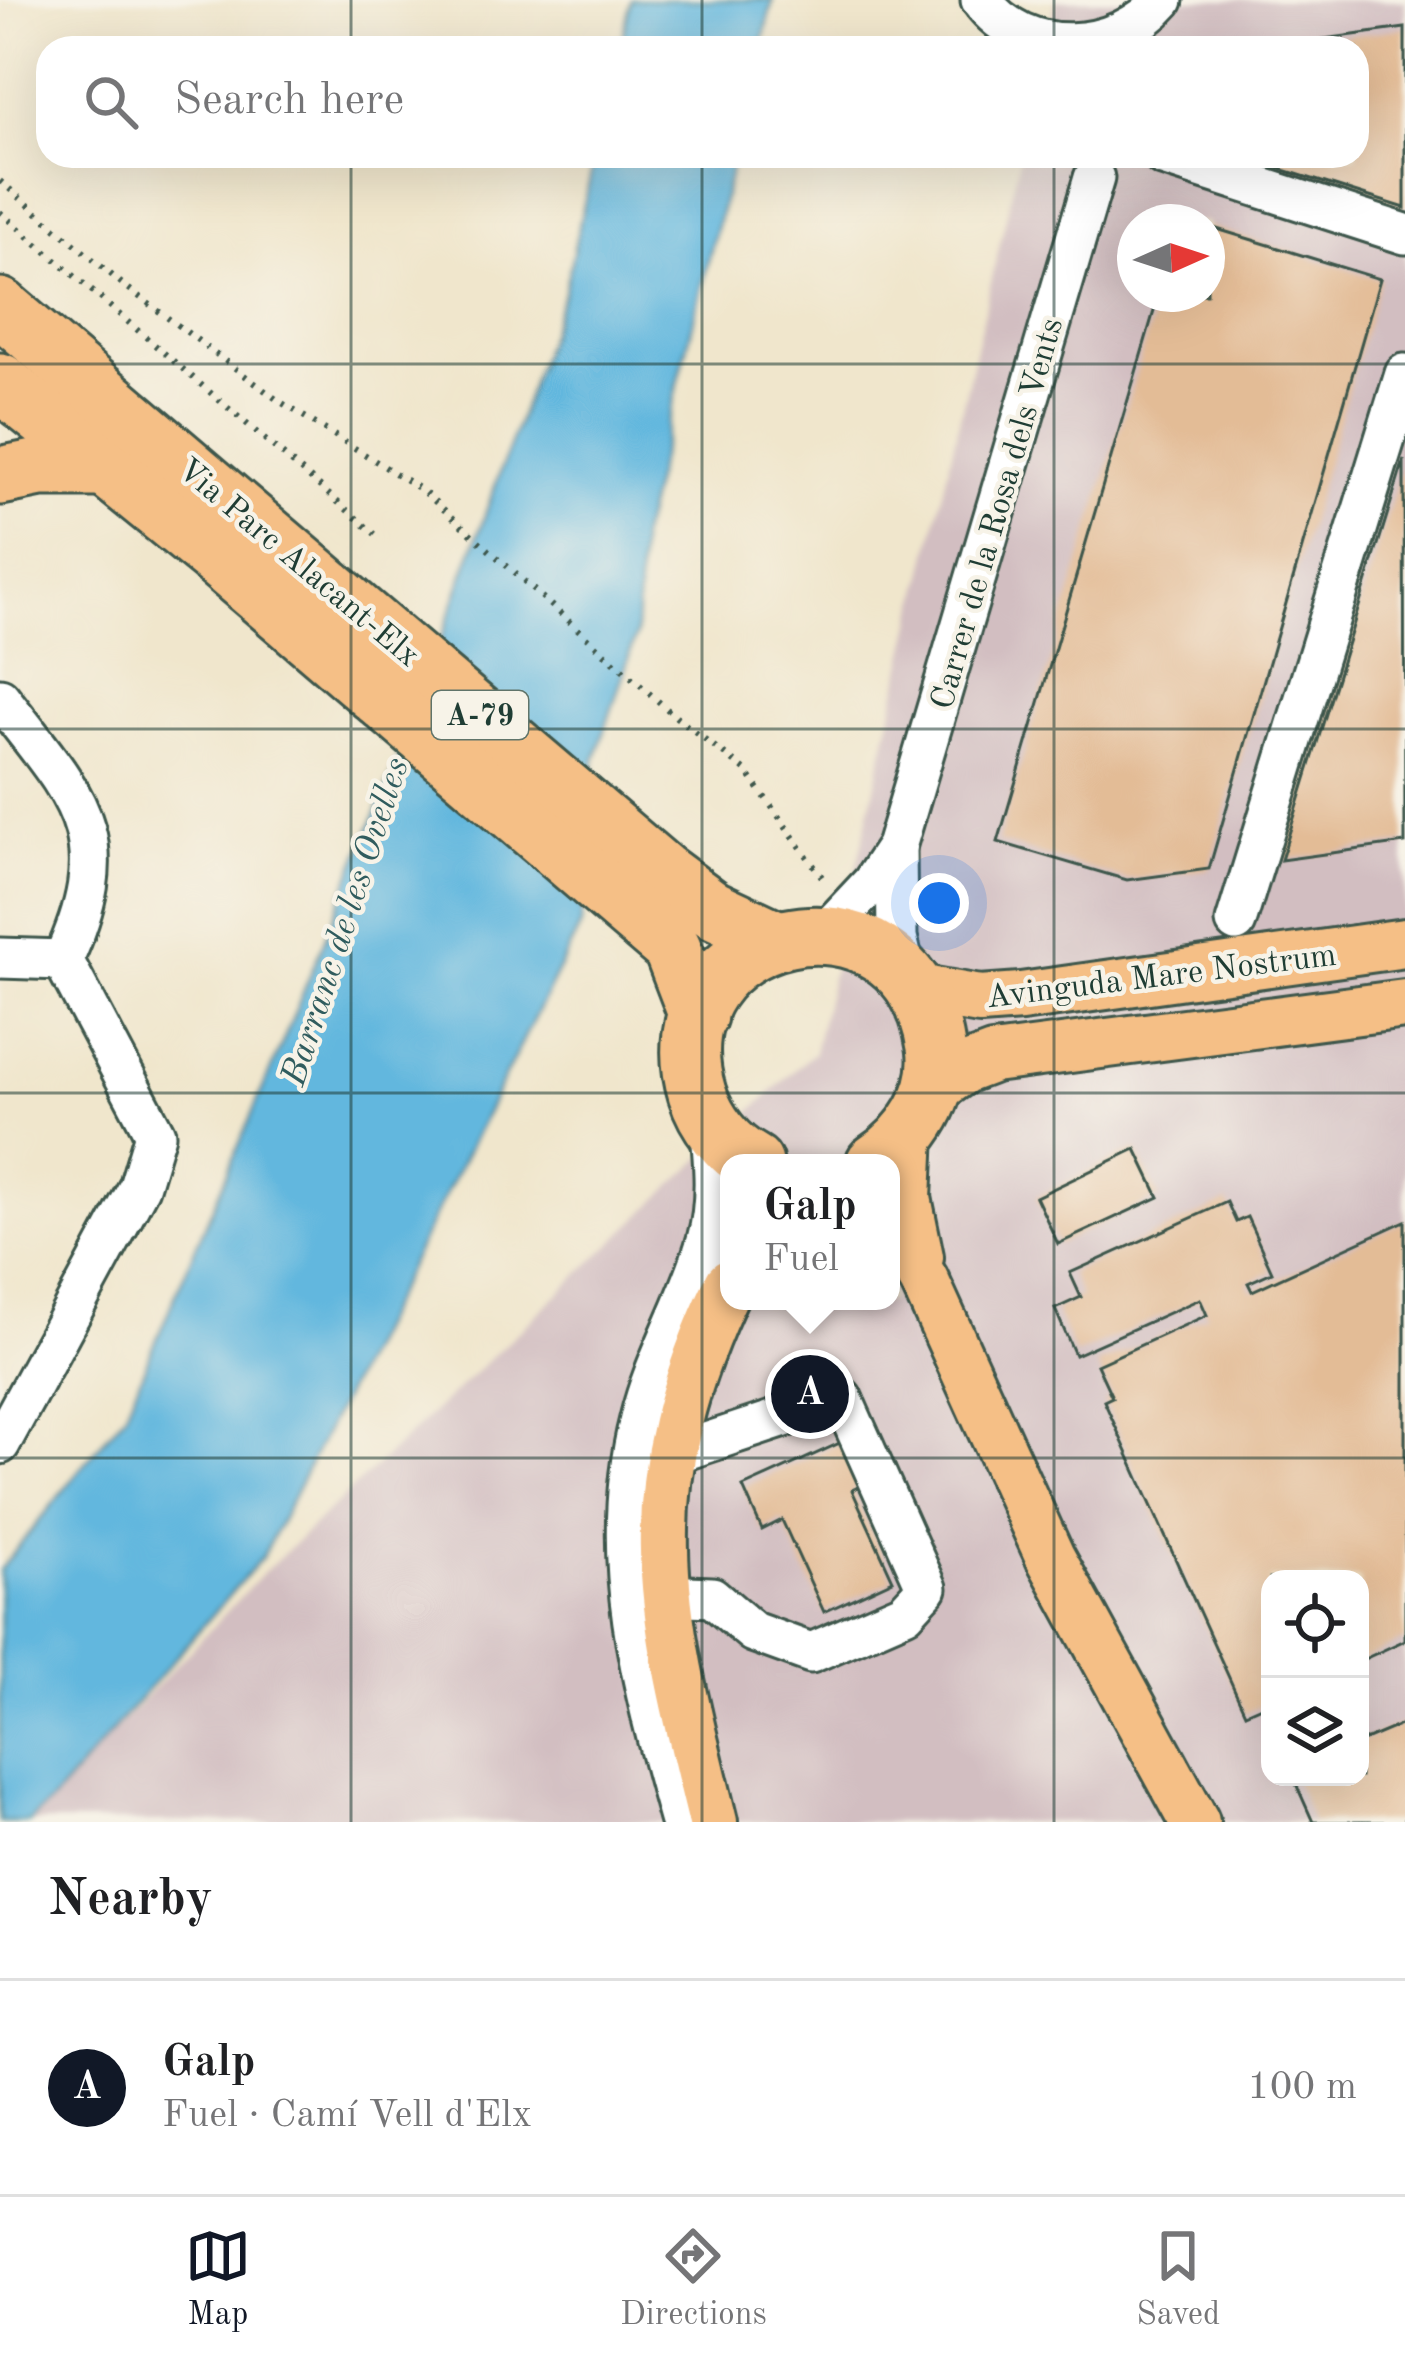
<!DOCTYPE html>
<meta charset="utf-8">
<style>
body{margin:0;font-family:"Old Standard TT",serif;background:#f6f6f6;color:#202124}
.controls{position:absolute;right:36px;bottom:36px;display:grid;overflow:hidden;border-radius:24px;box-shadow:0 12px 48px #0002}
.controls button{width:108px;height:108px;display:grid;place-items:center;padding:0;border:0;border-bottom:3px solid #e0e0e0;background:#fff;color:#202124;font:60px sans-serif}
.compass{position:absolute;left:1117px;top:204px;width:108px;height:108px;border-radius:50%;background:#fff;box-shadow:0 12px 48px #0002;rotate:87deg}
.you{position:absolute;left:939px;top:903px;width:42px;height:42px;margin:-30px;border:9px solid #fff;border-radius:50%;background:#1a73e8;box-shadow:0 0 0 18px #1a73e833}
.badge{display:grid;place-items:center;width:78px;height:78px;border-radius:50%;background:#111827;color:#fff;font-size:39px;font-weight:700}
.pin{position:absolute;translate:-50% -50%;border:6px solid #fff;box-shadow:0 3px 12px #0006}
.popup{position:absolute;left:720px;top:1154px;width:180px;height:156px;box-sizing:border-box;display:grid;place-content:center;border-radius:24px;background:#fff;filter:drop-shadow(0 3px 9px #0005);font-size:39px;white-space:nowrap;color:#757577}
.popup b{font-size:45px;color:#202124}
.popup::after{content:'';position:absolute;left:50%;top:100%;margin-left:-24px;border:24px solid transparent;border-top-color:#fff}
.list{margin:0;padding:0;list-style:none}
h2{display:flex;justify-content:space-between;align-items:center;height:156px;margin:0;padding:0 48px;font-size:51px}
h2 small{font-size:39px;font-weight:400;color:#757577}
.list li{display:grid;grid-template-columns:78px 1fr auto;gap:36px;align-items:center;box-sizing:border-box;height:216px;padding:0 48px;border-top:3px solid #e0e0e0}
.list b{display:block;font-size:45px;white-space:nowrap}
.list p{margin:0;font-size:39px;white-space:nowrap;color:#757577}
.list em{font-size:39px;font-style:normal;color:#757577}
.icon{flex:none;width:66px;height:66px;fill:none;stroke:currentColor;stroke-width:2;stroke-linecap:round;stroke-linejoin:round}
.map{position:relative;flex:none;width:1405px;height:1822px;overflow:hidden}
.search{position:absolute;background:#fff;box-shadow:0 12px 48px #0002;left:36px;right:36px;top:36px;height:132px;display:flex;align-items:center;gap:30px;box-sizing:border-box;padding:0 42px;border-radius:36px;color:#757577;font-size:45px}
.sheet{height:372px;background:#fff}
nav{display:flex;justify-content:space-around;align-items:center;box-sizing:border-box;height:168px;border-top:3px solid #e0e0e0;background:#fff;font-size:33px;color:#757577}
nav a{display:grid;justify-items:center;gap:6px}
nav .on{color:#111827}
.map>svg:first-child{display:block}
.industrial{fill:#d2bec1;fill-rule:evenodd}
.water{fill:#62b7de;stroke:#407a89;stroke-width:3}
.building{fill:#e3bc96}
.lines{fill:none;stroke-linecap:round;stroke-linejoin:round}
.minor-casing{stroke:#3e564b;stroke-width:45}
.major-casing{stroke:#3e564b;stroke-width:54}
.highway-casing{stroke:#3e564b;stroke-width:63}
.path{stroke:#3e564b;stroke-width:6;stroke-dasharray:3 9;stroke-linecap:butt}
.minor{stroke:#fff;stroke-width:39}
.major{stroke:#f5bf86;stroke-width:48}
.highway{stroke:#f5bf86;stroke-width:57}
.grid{fill:none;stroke:#1f3d34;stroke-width:3;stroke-opacity:0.55}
.labels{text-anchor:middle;stroke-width:9;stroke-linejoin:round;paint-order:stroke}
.shield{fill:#f7f3e8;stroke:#60746a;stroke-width:3}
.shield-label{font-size:30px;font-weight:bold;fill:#1f3d34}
.street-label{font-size:33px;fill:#1f3d34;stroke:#f7f3e8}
.water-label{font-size:36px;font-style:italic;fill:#305c5e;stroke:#f7f3e8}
</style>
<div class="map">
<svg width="1405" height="1822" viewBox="0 0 1405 1822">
<rect width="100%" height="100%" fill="#f7f3e8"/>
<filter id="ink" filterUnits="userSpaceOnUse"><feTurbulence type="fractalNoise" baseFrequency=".00833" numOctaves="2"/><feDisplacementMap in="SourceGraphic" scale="24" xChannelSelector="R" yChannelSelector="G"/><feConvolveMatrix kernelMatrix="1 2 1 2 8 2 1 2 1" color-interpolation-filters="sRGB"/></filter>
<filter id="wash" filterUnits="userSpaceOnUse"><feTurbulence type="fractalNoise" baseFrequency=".004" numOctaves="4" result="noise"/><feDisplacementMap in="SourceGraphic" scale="48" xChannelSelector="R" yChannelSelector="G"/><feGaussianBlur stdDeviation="2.7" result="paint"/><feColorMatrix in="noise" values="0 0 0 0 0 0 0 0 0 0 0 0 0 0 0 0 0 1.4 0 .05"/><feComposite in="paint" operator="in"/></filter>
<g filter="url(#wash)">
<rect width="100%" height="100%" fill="#f0e6cc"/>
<!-- industrial -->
<path class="industrial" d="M1056 0H1405V1822H28L264 1572 814 1052 1020 156H1357V48H1045ZM1135 222H1207V294H1135ZM729 1163H891V1301H729ZM1270 1579H1360V1777H1270Z"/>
<!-- water -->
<g class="water">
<path d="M631 0H773L761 48H620Z"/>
<path d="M595 156H734L640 538 636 635 595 760 581 925 263 1556 54 1798 28 1822H0V1570L125 1414 286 1034 399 757 564 292Z"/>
</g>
<g id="blocks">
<!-- building -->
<g class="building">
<path d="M1405 28V208L1242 157 1357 156V48L1280 45Z"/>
<path d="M1207 226 1380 279 1209 869 1127 880 998 842 1159 294H1207Z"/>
<path d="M1404 460 1405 843 1281 860Z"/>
<path d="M1136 1149 1159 1197 1058 1244 1036 1197Z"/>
<path d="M1227 1202 1236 1222 1247 1217 1272 1272 1248 1283 1252 1291 1405 1221V1640L1360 1661V1579H1270V1702L1245 1713 1104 1401 1112 1397 1097 1365 1207 1315 1200 1299 1075 1355 1055 1309 1081 1297 1070 1273Z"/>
<path d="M853 1437 873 1480 852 1490 893 1580 824 1612 782 1520 762 1530 743 1487Z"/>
<path d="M1405 1723V1822H1313L1293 1777H1360V1742Z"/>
</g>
</g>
</g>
<g filter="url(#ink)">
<use href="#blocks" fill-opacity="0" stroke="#3e564b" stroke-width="3"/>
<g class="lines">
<!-- minor casing -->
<g class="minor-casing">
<g id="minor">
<path d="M981 0C1025 60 1117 54 1163 0"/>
<path d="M1163 156 1405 234"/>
<path d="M0 698C76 797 121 834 63 960"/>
<path d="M896 847 897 937 905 972"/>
<path d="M1236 922 1405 374"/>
<path d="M825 933 872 883 896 847 1094 178"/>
<path d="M0 958 63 960"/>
<path d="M0 1444 139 1187 155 1134 63 960"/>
<path d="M663 1595 712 1597 753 1632 811 1653 905 1612 927 1588 842 1398 670 1455"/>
<path d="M680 1822C643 1690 605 1556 640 1419 655 1356 690 1301 707 1240 718 1201 714 1162 710 1122"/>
</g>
</g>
<!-- major casing -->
<g class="major-casing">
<g id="major">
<path d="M917 989 980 1000 1021 997 1405 943"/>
<path d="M931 1092 964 1069 993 1058 1405 1004"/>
<path d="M910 1133 907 1198 919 1257"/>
<path d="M891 1225 924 1280 1050 1557 1195 1822"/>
<path d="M713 1822C661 1609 629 1493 729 1284"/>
</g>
</g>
<!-- highway casing -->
<g class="highway-casing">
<g id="highway">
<path d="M0 307 661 871 712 909 776 939"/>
<path d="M0 382 212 554 672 948 698 1016"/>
<path d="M0 476 40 468H106"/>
<path d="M754 1163C727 1149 706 1122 697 1093 647 926 908 863 936 1047 943 1093 913 1139 875 1163"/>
</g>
</g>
<!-- path -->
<g class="path">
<path d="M0 181 121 283 279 401 422 490 676 717 746 771 825 881"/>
<path d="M0 212 375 534"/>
</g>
<!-- minor -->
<use href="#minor" class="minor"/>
<!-- major -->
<use href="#major" class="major"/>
<!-- highway -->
<use href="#highway" class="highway"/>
</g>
</g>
<!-- grid -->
<path class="grid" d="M351 0V48M702 0V48M1054 0V48M351 156V1822M702 156V1822M1054 156V1822M0 364H1405M0 729H1405M0 1093H1405M0 1458H1405"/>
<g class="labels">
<!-- shield labels -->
<rect class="shield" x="432" y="691" width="96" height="48" rx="9"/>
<g class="shield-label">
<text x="480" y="725">A-79</text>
</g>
<!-- street labels -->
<g class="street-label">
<text transform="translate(995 513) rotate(-74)" y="12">Carrer de la Rosa dels Vents</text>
<text transform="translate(300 561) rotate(40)" y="12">Via Parc Alacant-Elx</text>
<text transform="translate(1161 974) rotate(-7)" y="12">Avinguda Mare Nostrum</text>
</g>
<!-- water labels -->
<g class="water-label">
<text transform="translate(343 921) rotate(-72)" y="13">Barranc de les Ovelles</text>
</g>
</g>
</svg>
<div class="controls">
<button><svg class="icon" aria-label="locate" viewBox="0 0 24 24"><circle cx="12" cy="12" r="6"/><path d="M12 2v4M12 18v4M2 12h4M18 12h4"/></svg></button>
<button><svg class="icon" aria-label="layers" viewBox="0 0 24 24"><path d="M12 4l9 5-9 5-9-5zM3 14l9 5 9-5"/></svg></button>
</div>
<svg class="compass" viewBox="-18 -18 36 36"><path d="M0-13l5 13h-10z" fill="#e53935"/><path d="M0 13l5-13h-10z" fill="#757577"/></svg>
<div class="you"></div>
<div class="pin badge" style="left:810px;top:1394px">A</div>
<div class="popup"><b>Galp</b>Fuel</div>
<div class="search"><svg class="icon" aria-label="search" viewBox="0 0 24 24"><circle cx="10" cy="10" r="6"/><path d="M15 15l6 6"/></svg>Search here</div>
</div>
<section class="sheet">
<h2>Nearby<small></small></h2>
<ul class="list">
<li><span class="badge">A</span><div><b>Galp</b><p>Fuel · Camí Vell d'Elx</p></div><em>100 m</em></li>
</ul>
</section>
<nav>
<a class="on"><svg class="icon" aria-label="map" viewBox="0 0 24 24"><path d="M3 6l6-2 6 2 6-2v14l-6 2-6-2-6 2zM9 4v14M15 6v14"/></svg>Map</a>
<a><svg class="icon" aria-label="directions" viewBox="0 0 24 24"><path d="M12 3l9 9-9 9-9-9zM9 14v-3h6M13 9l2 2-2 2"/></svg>Directions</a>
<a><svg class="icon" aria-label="saved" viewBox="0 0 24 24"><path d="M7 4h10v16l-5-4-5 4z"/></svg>Saved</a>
</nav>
